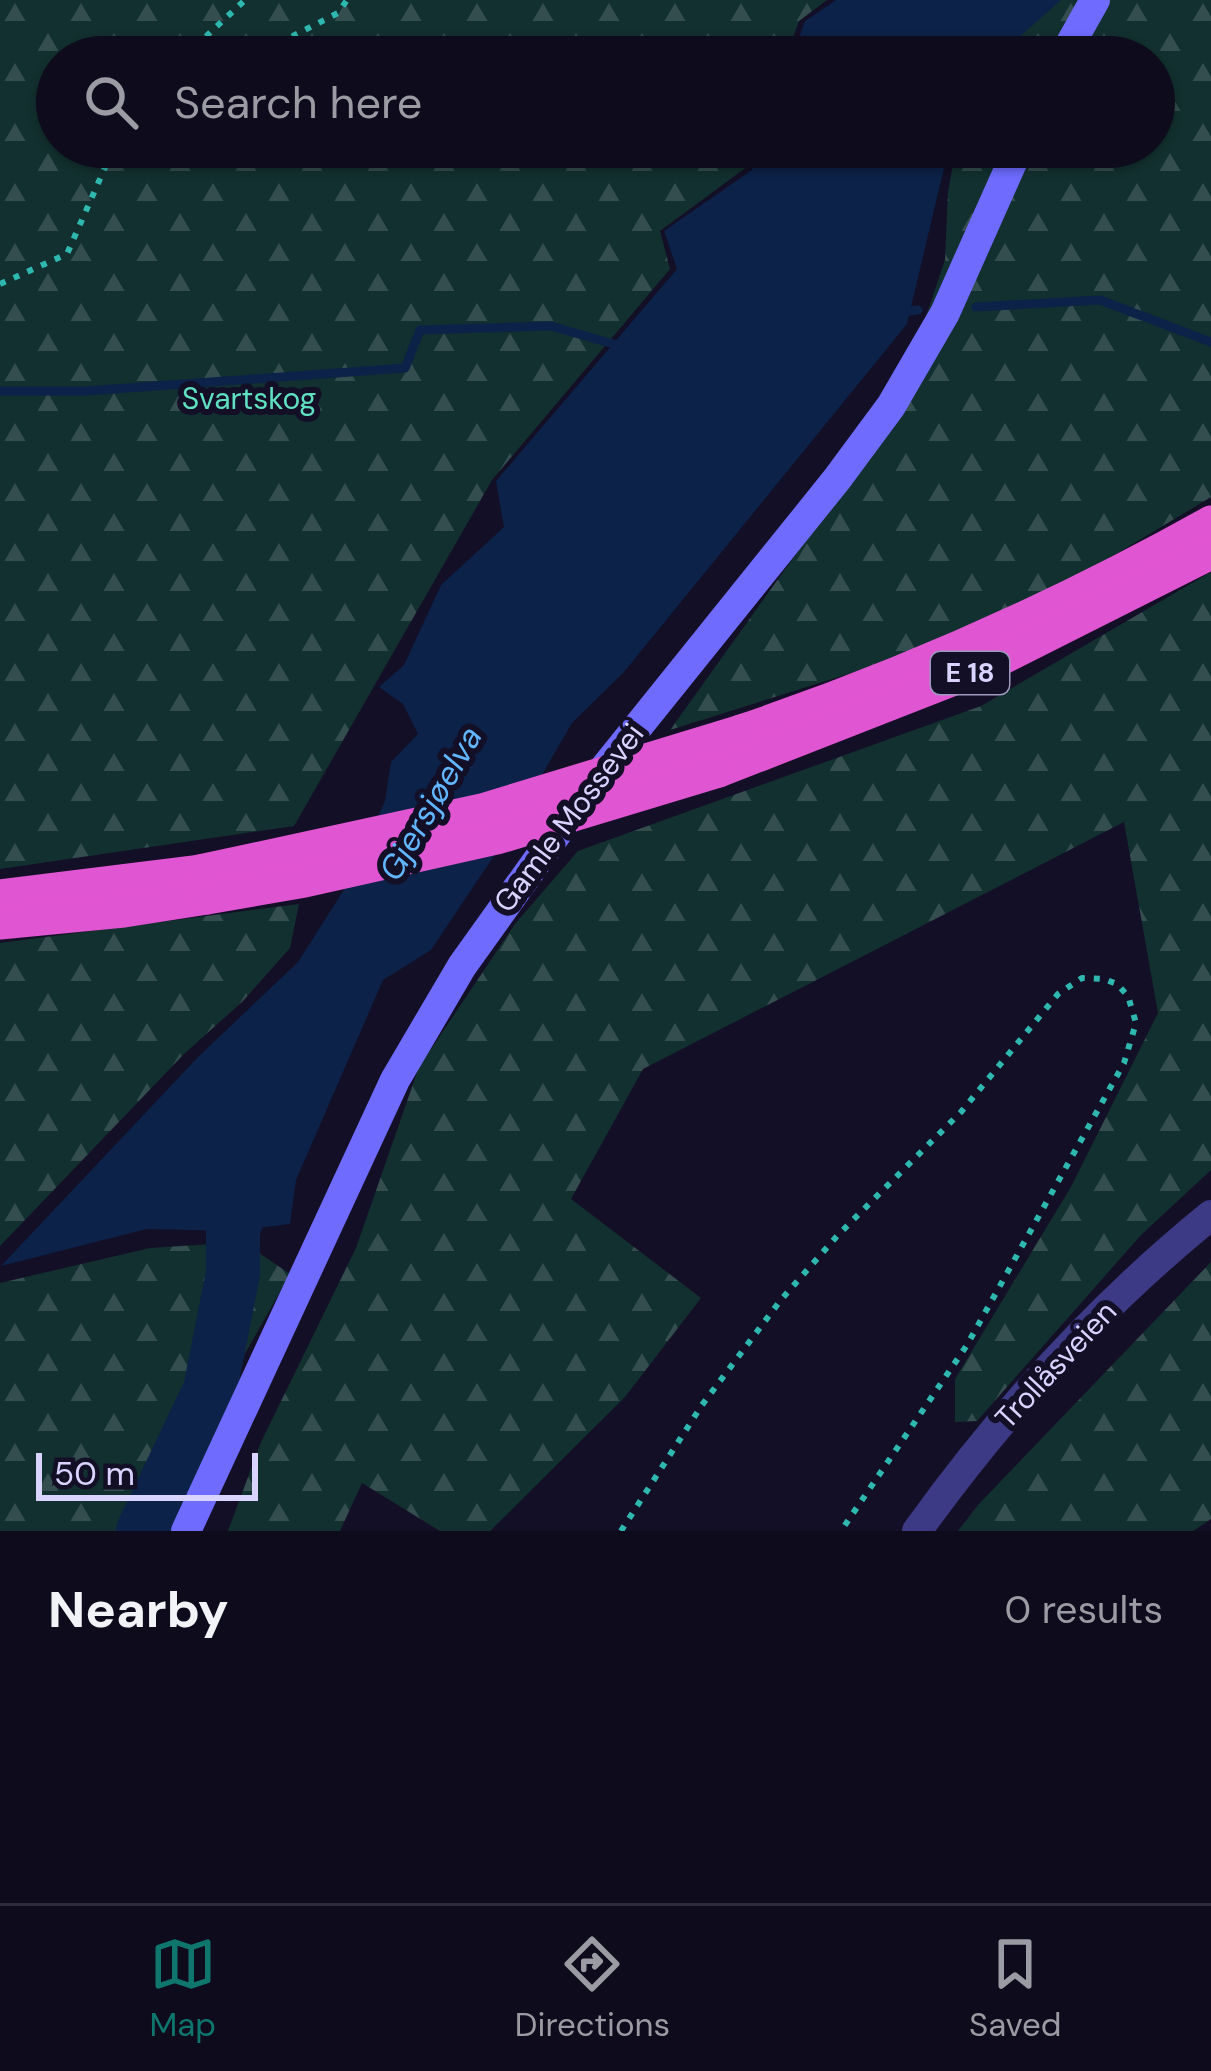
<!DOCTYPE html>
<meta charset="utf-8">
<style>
body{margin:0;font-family:"DM Sans",sans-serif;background:#171425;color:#f1f3f6}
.scale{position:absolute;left:36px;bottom:30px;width:222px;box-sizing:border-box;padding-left:12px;border:6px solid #d9d4ff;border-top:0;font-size:33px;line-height:42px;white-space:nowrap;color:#d9d4ff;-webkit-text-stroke:9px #130f26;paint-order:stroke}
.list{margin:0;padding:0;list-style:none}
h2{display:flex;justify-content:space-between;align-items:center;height:156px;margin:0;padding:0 48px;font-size:51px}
h2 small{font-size:39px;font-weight:400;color:#9b9ba3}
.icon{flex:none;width:66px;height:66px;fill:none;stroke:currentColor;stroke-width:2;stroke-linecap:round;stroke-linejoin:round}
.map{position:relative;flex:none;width:1211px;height:1531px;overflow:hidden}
.search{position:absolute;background:#0e0b1c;box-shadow:0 3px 9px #0004;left:36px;right:36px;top:36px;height:132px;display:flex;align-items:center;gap:30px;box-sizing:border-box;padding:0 42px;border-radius:66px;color:#9b9ba3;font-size:45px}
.sheet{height:372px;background:#0e0b1c}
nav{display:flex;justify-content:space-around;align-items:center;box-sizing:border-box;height:168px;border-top:3px solid #2e2b3b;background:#0e0b1c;font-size:33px;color:#9b9ba3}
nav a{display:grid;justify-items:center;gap:6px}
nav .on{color:#0f766e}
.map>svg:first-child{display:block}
.forest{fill:url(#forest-firs)}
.water{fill:#0c2248}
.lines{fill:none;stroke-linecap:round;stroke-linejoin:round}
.stream{stroke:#0c2248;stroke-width:9}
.river{stroke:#0c2248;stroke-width:54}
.path{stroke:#2fb8b0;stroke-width:6;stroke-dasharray:6 9;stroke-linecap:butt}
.tertiary{stroke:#3d3a85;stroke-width:30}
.secondary{stroke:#6f6bff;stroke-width:30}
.trunk{stroke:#e055d1;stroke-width:33}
.trunk-bridge{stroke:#e055d1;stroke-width:33}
.labels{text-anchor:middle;stroke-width:12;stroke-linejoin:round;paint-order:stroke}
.shield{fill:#130f26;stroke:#9e99be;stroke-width:3}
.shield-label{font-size:27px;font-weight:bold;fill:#d9d4ff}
.park-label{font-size:30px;fill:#5fe0c0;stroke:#130f26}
.street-label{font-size:30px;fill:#d9d4ff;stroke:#130f26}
.water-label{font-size:33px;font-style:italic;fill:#62b6ff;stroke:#130f26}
</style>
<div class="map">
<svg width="1211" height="1531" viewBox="0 0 1211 1531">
<defs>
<pattern id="forest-firs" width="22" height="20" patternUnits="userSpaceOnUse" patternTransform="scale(3)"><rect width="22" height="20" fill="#12302f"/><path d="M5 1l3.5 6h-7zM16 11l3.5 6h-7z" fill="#344d4e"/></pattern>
</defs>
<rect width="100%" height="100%" fill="#130f26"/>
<!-- forest -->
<g class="forest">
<path d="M0 0H827L799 21 786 57H57V147H755L748 166 660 231 670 269 492 480 294 826 0 869Z"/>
<path d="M1027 0H1211V497L991 629 670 730 890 423 945 260 948 192 956 147H1154V57H998L1013 35Z"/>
<path d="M1211 572V1170L1141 1235 977 1421 955 1422V1379L1072 1185 1158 1013 1124 822 643 1069 571 1199 701 1298 625 1397 490 1531H440L362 1483 340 1531H228L261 1442 356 1248 419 1067 515 924 578 851 981 706Z"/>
<path d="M299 904 290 948 242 1002 184 1054 0 1246V943Z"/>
<path d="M243 1242 290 1274 211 1414 154 1531H0V1283L150 1248Z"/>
<path d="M1211 1262V1519L1193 1531H958L978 1505Z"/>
</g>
<!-- water -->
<g class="water">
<path d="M836 0H1061L997 57H792L805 21Z"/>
<path d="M760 147H949L907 324 624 672 572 723 502 844 431 950 383 980 296 1180 290 1224 233 1231 147 1229 1 1266 199 1056 298 962 352 877 385 801 391 762 418 734 403 704 379 687 404 665 441 585 504 527 496 481 677 269 664 231 752 170Z"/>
</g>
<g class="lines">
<!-- stream -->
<g class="stream">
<path d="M976 307 1100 300 1211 342"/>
<path d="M910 311 918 310"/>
<path d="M0 391H86L405 368 420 330 551 326 620 346"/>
</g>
<!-- river -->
<path class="river" d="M143 1531 210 1390 233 1273V1231L254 1164"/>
<!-- path -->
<g class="path">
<path d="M184 57 245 0"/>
<path d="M252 57 338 13 347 0"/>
<path d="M0 284 67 254 114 147"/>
<path d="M621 1531 702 1405 780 1301 837 1236 961 1112 1058 994 1082 978 1104 979 1117 984 1128 996 1136 1023 1124 1063 967 1345 841 1531"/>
</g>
<!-- tertiary -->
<path class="tertiary" d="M917 1531C1001 1414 1099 1306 1211 1215"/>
<!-- secondary -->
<g class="secondary">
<path d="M1063 57 1095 0"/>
<path d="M186 1531 395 1080 462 966 595 780 837 479 891 406 945 313 1019 147"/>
</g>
<!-- trunk -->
<g class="trunk">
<path d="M741 731C904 676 1061 606 1211 522"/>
<path d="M719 771 985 667 1211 553"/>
<path d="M0 896 200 871"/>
<path d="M0 923 124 911 207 898"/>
</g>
<!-- trunk-bridge -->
<g class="trunk-bridge">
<path d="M200 871 482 810 741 731"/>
<path d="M207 898 305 881 497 838 719 771"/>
</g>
</g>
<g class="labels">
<!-- shield labels -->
<rect class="shield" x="931" y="652" width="78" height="42" rx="9"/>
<g class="shield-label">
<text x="970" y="682">E 18</text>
</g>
<!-- park labels -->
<g class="park-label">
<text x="249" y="409">Svartskog</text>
</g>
<!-- street labels -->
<g class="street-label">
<text transform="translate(569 818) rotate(-53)" y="10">Gamle Mossevei</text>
<text transform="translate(1056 1365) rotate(-47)" y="10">Trollåsveien</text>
</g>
<!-- water labels -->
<g class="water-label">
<text transform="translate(430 803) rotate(-60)" y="12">Gjersjøelva</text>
</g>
</g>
</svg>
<div class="scale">50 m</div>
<div class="search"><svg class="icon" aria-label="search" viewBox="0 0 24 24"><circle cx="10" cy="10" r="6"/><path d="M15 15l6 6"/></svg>Search here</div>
</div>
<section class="sheet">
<h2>Nearby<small>0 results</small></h2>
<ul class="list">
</ul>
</section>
<nav>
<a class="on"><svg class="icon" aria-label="map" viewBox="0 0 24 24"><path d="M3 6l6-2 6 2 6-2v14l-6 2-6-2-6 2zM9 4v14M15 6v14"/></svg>Map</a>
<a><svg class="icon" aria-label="directions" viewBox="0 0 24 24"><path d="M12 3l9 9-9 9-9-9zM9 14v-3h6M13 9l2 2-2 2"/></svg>Directions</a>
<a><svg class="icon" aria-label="saved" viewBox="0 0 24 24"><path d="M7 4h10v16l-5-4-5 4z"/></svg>Saved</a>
</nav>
